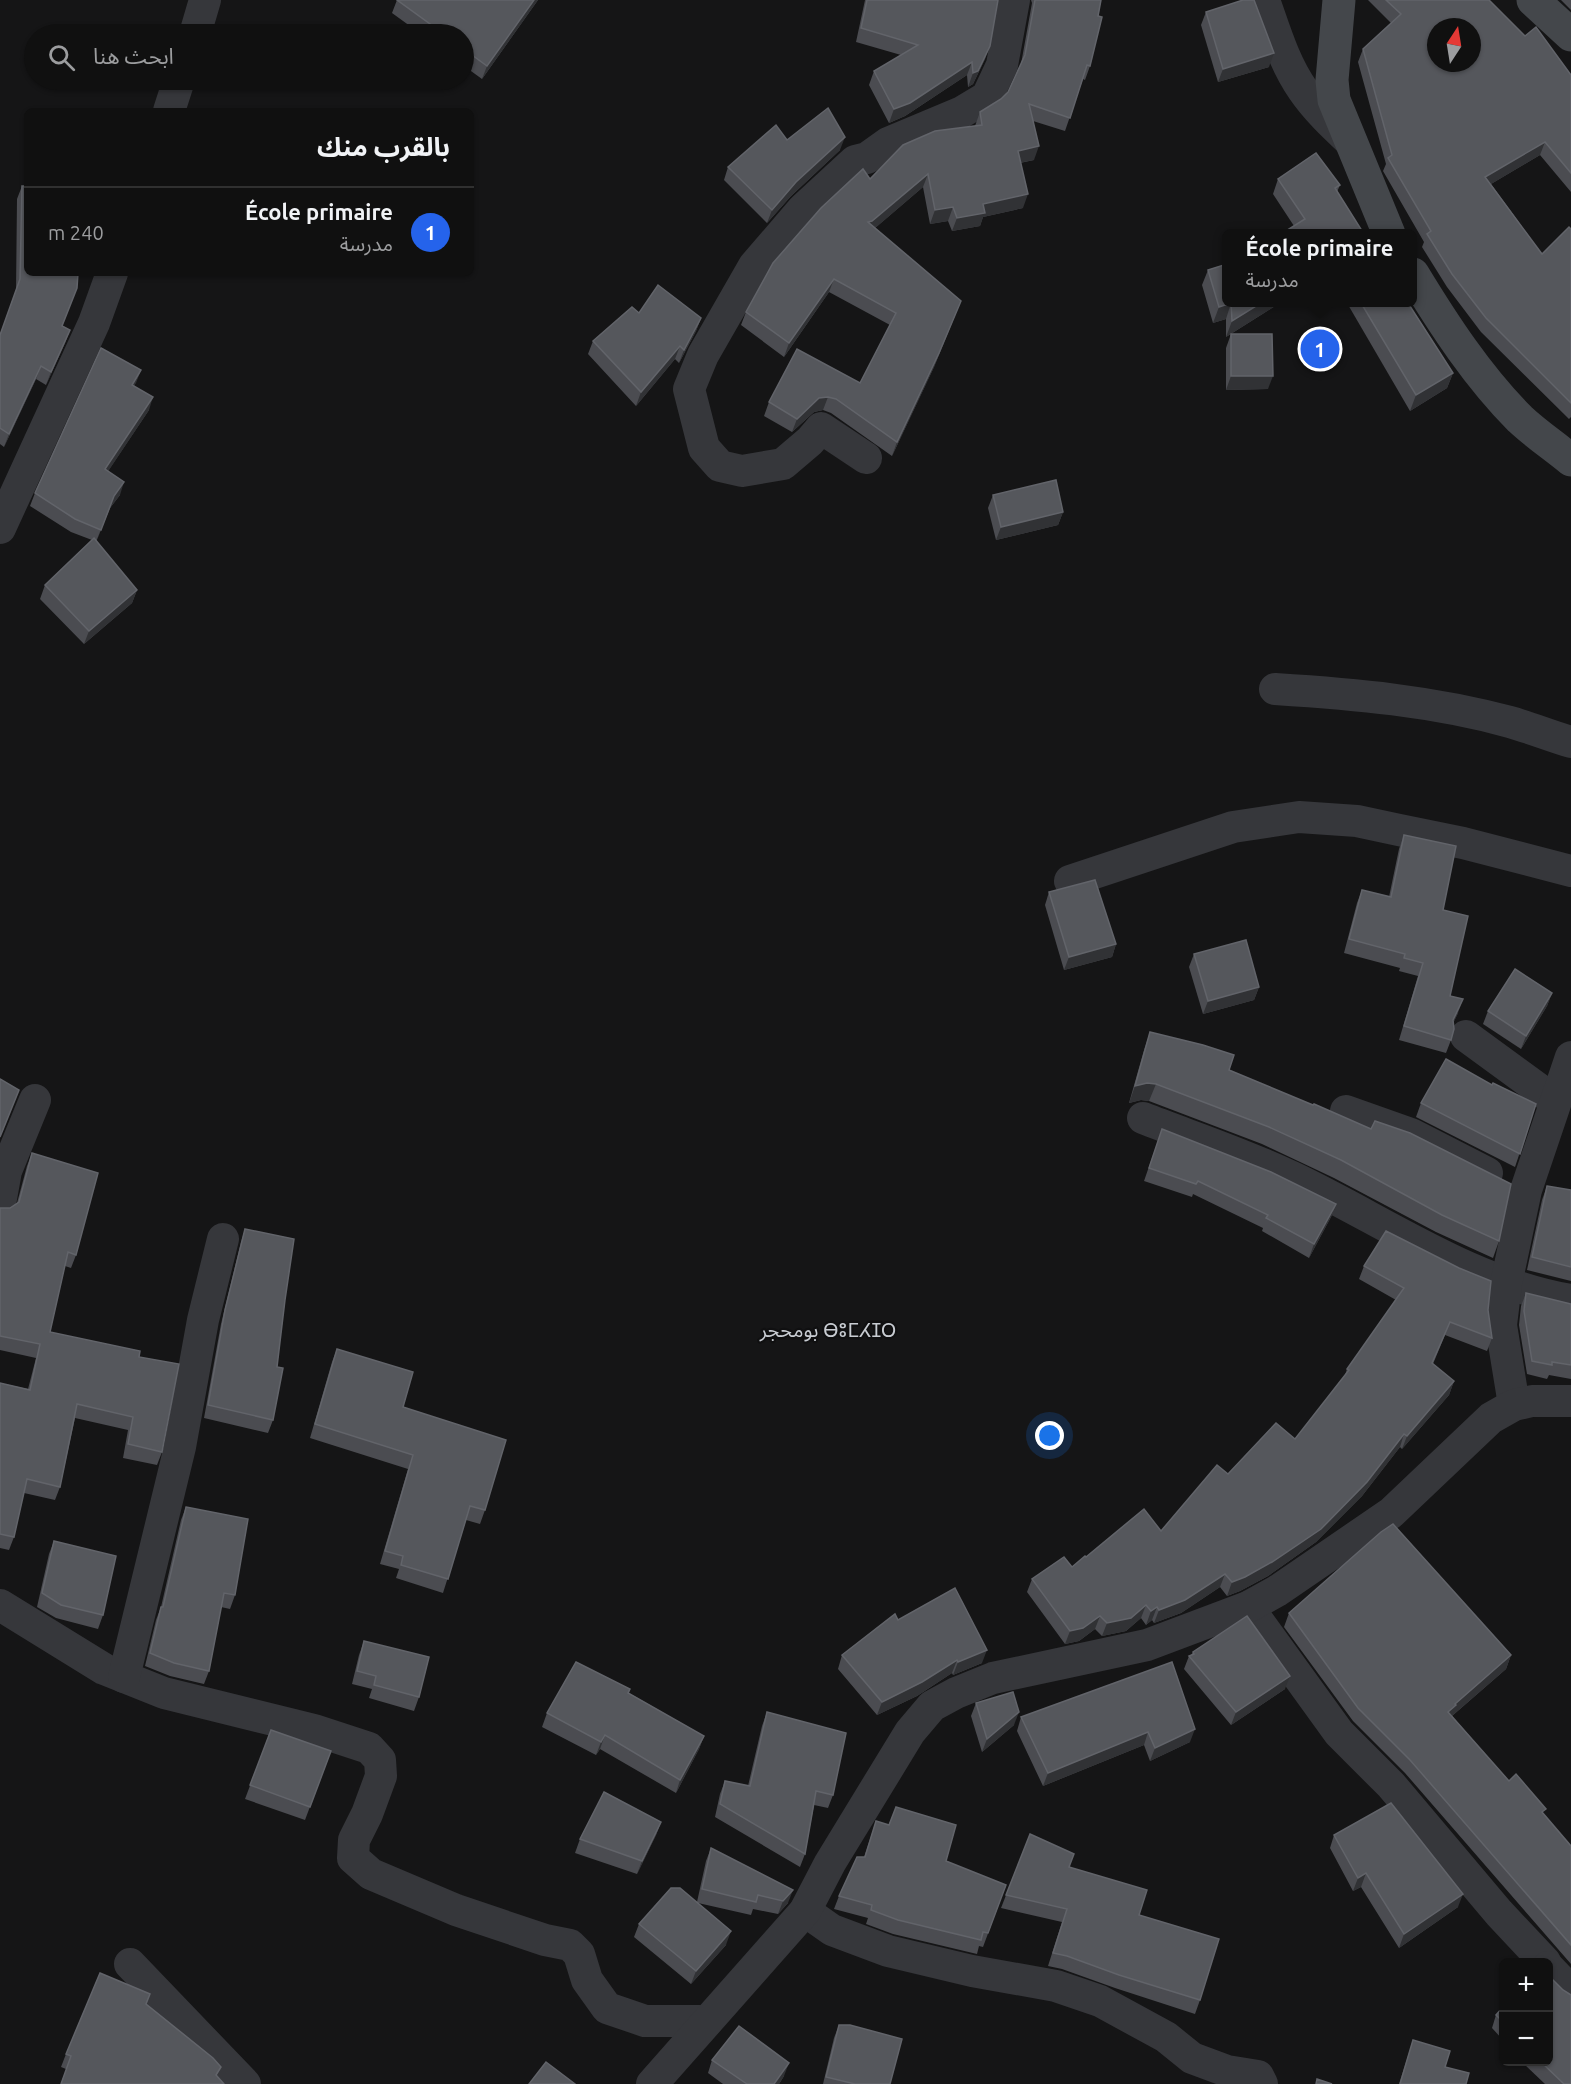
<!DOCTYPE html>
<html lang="ar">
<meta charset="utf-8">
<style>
body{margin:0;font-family:Ubuntu,"Noto Sans Arabic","Noto Sans Tifinagh",sans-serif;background:#1e1e1e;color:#f1f3f6;direction:rtl}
.controls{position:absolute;right:18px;bottom:18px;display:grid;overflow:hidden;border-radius:9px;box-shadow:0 2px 4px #0004}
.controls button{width:54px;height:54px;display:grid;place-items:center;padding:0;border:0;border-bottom:2px solid #303030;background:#101010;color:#f1f3f6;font:30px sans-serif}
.compass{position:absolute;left:1427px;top:18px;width:54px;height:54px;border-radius:50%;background:#101010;box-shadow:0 2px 4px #0004;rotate:12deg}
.you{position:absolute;left:1050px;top:1436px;width:21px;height:21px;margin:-15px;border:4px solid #fff;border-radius:50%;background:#1a73e8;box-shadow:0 0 0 9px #1a73e833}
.badge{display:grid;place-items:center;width:39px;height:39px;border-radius:50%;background:#2563eb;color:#fff;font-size:20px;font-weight:700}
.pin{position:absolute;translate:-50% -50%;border:3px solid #fff;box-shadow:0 2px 6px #0006}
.popup{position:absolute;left:1222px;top:229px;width:195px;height:78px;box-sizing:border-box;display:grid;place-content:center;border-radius:9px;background:#101010;filter:drop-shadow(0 2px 4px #0005);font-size:20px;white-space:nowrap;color:#9c9d9f}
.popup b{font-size:22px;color:#f1f3f6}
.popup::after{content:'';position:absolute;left:50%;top:100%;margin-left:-12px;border:12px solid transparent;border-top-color:#101010}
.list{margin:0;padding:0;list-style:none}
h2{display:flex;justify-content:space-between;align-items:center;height:78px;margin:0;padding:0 24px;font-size:26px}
h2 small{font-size:20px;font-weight:400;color:#9c9d9f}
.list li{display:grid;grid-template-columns:39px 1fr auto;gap:18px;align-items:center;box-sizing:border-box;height:90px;padding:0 24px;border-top:2px solid #303030}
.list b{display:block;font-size:22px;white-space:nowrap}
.list p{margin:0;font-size:20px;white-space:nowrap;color:#9c9d9f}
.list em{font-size:20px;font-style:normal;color:#9c9d9f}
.icon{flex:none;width:33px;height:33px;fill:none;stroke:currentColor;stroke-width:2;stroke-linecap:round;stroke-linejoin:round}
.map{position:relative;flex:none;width:1571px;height:2084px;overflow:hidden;direction:ltr}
.search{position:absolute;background:#101010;box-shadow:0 2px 4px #0004;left:24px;top:24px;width:450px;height:66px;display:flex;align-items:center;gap:15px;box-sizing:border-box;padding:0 21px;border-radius:33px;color:#9c9d9f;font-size:22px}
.panel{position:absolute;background:#101010;box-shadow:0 2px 4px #0004;left:24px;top:108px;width:450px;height:168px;border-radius:9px;direction:rtl}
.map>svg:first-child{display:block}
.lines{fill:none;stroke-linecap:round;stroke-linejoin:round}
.street{stroke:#36373b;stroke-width:32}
.secondary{stroke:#44474b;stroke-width:33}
.wall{fill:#4b4c51}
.shaded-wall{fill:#313235}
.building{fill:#55575c;stroke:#62646a;stroke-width:1.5;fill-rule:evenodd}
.labels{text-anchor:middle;stroke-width:4.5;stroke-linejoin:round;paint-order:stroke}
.quarter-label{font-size:20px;fill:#c8ccd2;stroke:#101011}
</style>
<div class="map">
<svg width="1571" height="2084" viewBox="0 0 1571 2084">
<rect width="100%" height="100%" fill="#151516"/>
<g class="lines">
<!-- street -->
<g class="street">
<path d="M1264 0C1275 31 1284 63 1303 90 1316 109 1333 125 1350 141"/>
<path d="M195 34 205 0"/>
<path d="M169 111 179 80"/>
<path d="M866 458 821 428 810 441 783 464 742 471 720 466 704 448 689 389 703 355 754 266 803 209 855 161 867 158 888 143 962 112 987 97 1002 65 1014 0"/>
<path d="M0 528 94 323 112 273"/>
<path d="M1275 689C1354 694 1433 701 1510 722 1531 728 1551 736 1571 742"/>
<path d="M1070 881 1233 827 1299 817 1357 821 1399 830 1463 843 1571 871"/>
<path d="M1466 1036 1555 1101"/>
<path d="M1346 1111 1411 1134 1487 1173"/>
<path d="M1143 1118C1192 1137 1244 1154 1292 1177 1383 1220 1470 1283 1571 1300"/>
<path d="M0 1204 6 1171 35 1100"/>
<path d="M1514 1405 1501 1325 1506 1284 1526 1190 1571 1057"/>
<path d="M0 1605 104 1669 164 1693 314 1730 369 1748 380 1760 381 1776 367 1814 354 1840 353 1858 371 1874 456 1910 545 1940 570 1945 579 1954 587 1980 607 2008 645 2021H707"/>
<path d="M1248 1607 1339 1733 1391 1785 1499 1913 1545 1962"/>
<path d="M124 1677 180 1447 203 1320 223 1239"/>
<path d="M805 1911 832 1930 888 1951 972 1971 1056 1986 1100 2001 1166 2037 1192 2058 1227 2071 1258 2076 1262 2084"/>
<path d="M130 1964 245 2084"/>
<path d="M1548 1967 1571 1991"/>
<path d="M652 2084 805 1911 830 1863 910 1732 932 1706 956 1693 993 1678 1147 1645 1248 1607 1277 1591 1391 1513 1491 1418 1514 1405 1532 1401H1571"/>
</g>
<!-- secondary -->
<g class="secondary">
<path d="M1339 0 1332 80 1334 100 1389 234"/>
<path d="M1533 0 1571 35"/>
<path d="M1413 274C1444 325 1478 377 1520 419 1536 434 1554 446 1571 460"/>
</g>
</g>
<!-- wall -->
<g class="wall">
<path d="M397 0H538L482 79 464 66V34H421L392 13Z"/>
<path d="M865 0H998L985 59 973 84 968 87 967 75 905 116 889 123 869 85 874 71 901 55 856 42Z"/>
<path d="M1031 0H1101L1090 66 1085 80 1083 79 1065 131 1033 121 1034 160 1020 163 1023 208 983 217 980 226 952 231 948 221 930 224 923 187 875 228 961 301 934 367 892 456 831 413 823 410 814 412 792 432 764 416 769 402 860 383 890 325 829 292 784 357 741 325 746 312 870 179 975 126 980 112 1001 99 1008 92 1021 64 1032 3Z"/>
<path d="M1368 0H1489L1525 36 1571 75V192L1540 155 1491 184 1542 254 1571 229V417L1569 419 1481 332 1447 287 1422 247 1424 242 1383 171 1386 164 1358 62 1363 49 1391 23Z"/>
<path d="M1561 0H1571V10Z"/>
<path d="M1206 12 1269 67 1218 82 1201 25Z"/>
<path d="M787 140 840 150 791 196 767 223 724 180 728 167Z"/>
<path d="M1278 179 1340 185 1337 192 1364 234 1294 226 1273 194Z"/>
<path d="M22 186 63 326 70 330 65 343 46 385 36 379 4 447 0 444V335L16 292 17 199Z"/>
<path d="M1208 270 1227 303H1280L1226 337V319L1213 323 1202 285Z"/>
<path d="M1347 303H1408L1453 373 1447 388 1410 411Z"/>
<path d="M639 313 701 318 696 331 679 363 675 359 636 406 588 354 593 341Z"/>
<path d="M1231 334 1268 389 1226 390V348Z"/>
<path d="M141 370 134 386 149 410 108 471 120 495 110 508 96 542 137 590 132 603 84 644 40 599 45 585 92 540 71 532 30 506 35 493Z"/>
<path d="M993 495 1063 512 1058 525 996 540 988 508Z"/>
<path d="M1404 835 1443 910 1450 996 1458 1013 1453 1023 1451 1040 1446 1053 1399 1040 1418 976 1399 971 1400 968 1344 953 1357 903 1362 890 1389 897 1399 849Z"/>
<path d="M1049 892 1116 944 1112 957 1064 970 1045 905Z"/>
<path d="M1194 954 1259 987 1254 1000 1203 1014 1189 967Z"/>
<path d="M1552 993 1547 1006 1521 1049 1483 1024 1488 1011Z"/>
<path d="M1150 1032 1229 1070 1499 1241 1493 1258 1436 1232 1334 1178 1262 1144 1149 1101 1141 1100 1129 1103 1144 1050Z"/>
<path d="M1421 1103 1536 1104 1515 1167 1416 1117Z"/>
<path d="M1162 1129 1336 1204 1331 1217 1309 1258 1262 1231 1263 1228 1193 1194 1192 1197 1144 1181Z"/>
<path d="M32 1153 76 1255 71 1268 65 1266 50 1332 139 1357 162 1452 157 1465 123 1458 128 1430 75 1418 60 1487 55 1500 24 1493 14 1537 9 1550 0 1548V1383L28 1389 36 1358 0 1350V1208H10L17 1203 27 1166Z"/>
<path d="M1547 1186 1571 1190V1281L1527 1270 1542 1200Z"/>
<path d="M245 1229 285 1300 277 1367 273 1420 268 1433 204 1418 221 1324 241 1242Z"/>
<path d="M1364 1266 1488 1310 1492 1338 1487 1351 1445 1335 1433 1364 1454 1381 1449 1395 1402 1449 1400 1447 1362 1496 1316 1542 1268 1576 1240 1591 1227 1596 1220 1587 1181 1613 1154 1623 1152 1620 1146 1625 1141 1618 1126 1631 1102 1636 1095 1629 1079 1641 1065 1644 1027 1592 1032 1579 1072 1567 1086 1557 1161 1531 1228 1474 1295 1439 1345 1375 1347 1369 1396 1300 1359 1279Z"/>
<path d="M1526 1293 1571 1304V1379L1549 1375 1547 1379 1527 1374 1519 1325 1521 1306Z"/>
<path d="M337 1349 403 1407 485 1510 480 1524 466 1520 443 1593 396 1578 399 1569 380 1564 408 1469 310 1438 332 1362Z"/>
<path d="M186 1507 235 1595 230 1609 221 1607 209 1671 204 1684 170 1676 145 1666 156 1620 161 1607 181 1520Z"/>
<path d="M54 1541 103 1615 98 1629 56 1618 37 1607 49 1554Z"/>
<path d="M1289 1613 1511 1655 1506 1669 1452 1716 1509 1781 1544 1815 1571 1846V1964L1405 1773 1353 1721 1284 1627Z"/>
<path d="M898 1620 982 1663 953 1675 952 1673 917 1696 877 1715 838 1669 842 1655Z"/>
<path d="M364 1641 419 1697 414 1711 369 1698 372 1689 352 1684 359 1655Z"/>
<path d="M1193 1652 1285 1689 1231 1725 1184 1669 1189 1656 1191 1655Z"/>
<path d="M1172 1662 1190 1742 1150 1761 1144 1745 1043 1786 1017 1731 1021 1717Z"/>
<path d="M630 1689 629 1693 704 1736 699 1749 676 1793 600 1749 596 1755 542 1727 547 1713Z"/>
<path d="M976 1703 1014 1725 982 1752 971 1716Z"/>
<path d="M767 1712 833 1795 828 1808 814 1805 805 1854 800 1867 715 1817 720 1794 725 1781 748 1786 762 1726Z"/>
<path d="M271 1730 331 1751 305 1820 245 1799Z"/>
<path d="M876 1821 946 1861 1006 1885 983 1947 979 1946 977 1954 893 1934 866 1924 868 1918 834 1909 839 1896 864 1857Z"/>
<path d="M661 1822 656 1835 637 1874 575 1853 580 1839Z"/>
<path d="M1030 1834 1069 1867 1139 1915 1200 2000 1195 2014 1115 1988 1062 1969 1048 1966 1062 1922 1001 1908Z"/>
<path d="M1334 1835 1458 1907 1399 1948 1361 1887 1353 1891 1330 1848Z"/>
<path d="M711 1848 788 1903 778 1914 753 1909 751 1915 698 1903 726 1945 691 1984 634 1937 639 1924 697 1902 706 1861Z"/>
<path d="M1563 1990 1571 2084H1545L1522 2062 1548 2061Z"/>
<path d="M146 2004 217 2077 66 2069 61 2067 66 2054Z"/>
<path d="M1503 2007V2040L1492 2028 1496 2015Z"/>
<path d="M839 2025 890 2084H823L834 2038Z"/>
<path d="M1413 2040 1445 2067 1466 2084H1399Z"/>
<path d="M712 2060 784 2076 779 2084H723L708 2073Z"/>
</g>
<!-- shaded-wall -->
<g class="shaded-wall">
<path d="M534 0H538L482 79 487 66Z"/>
<path d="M990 46 985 59 973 84 968 87 973 73Z"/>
<path d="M1274 53 1269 67 1218 82 1223 69Z"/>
<path d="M972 62 967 75 905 116 889 123 894 109Z"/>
<path d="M845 137 840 150 791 196 767 223 772 210 796 182Z"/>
<path d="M1545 142 1540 155 1481 190 1485 177Z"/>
<path d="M1039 146 1034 160 1013 164 1018 151Z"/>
<path d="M928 174 923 187 867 235 868 222Z"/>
<path d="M1028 194 1023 208 983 217 980 226 952 231 957 218 983 204Z"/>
<path d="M953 207 948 221 930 224 935 210Z"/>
<path d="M834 279 829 292 784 357 789 343Z"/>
<path d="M961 301 934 367 892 456 897 442Z"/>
<path d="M1231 303 1226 319 1213 323 1219 307Z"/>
<path d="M1261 303H1280L1226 337 1232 321Z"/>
<path d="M701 318 696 331 679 363 684 350Z"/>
<path d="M70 330 65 343 46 385 51 372Z"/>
<path d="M680 346 675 359 636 406 641 392Z"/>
<path d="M41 366 36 379 4 447 9 434Z"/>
<path d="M141 370 136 383 127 398 132 385Z"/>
<path d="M1453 373 1447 388 1410 411 1416 395Z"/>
<path d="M1231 376H1273L1268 389 1226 390Z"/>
<path d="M153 397 149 410 101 482 105 469Z"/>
<path d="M828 397 823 410 814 412 792 432 797 419 819 398Z"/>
<path d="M124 482 120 495 110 508 96 542 114 496Z"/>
<path d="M1063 512 1058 525 996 540 1001 527Z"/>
<path d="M137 590 132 603 84 644 89 631Z"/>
<path d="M1116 944 1112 957 1064 970 1069 957Z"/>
<path d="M1259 987 1254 1000 1203 1014 1208 1001Z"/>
<path d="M1552 993 1547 1006 1521 1049 1526 1036Z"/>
<path d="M1463 999 1458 1013 1448 1034 1453 1020Z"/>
<path d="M1147 1083 1156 1084 1149 1101 1141 1100 1129 1103 1135 1086Z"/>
<path d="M1336 1204 1331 1217 1309 1258 1314 1244Z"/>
<path d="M1454 1381 1449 1395 1402 1449 1407 1436Z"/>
<path d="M1404 1434 1400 1447 1362 1496 1316 1542 1268 1576 1240 1591 1227 1596 1232 1582Z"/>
<path d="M1225 1574 1220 1587 1181 1613 1154 1623 1159 1610Z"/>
<path d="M1146 1605 1141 1618 1126 1631 1102 1636 1107 1623Z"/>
<path d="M1157 1607 1152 1620 1146 1625 1151 1611Z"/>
<path d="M1100 1616 1095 1629 1079 1641 1065 1644 1070 1631Z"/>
<path d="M987 1650 982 1663 953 1675 958 1662Z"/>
<path d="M1511 1655 1506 1669 1453 1715 1451 1719 1448 1712 1455 1704Z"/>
<path d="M957 1660 952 1673 917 1696 877 1715 882 1702Z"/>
<path d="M1290 1676 1285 1689 1231 1725 1236 1712Z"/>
<path d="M1019 1712 1014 1725 982 1752 987 1739Z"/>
<path d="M1195 1729 1190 1742 1150 1761 1155 1748Z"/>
<path d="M1148 1732 1144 1745 1043 1786 1048 1773Z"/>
<path d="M605 1735 600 1749 596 1755 601 1742Z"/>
<path d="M704 1736 699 1749 676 1793 680 1780Z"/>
<path d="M661 1822 656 1835 637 1874 642 1861Z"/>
<path d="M1366 1873 1361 1887 1353 1891 1358 1878Z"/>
<path d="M793 1890 788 1903 778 1914 783 1901Z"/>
<path d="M1463 1894 1458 1907 1399 1948 1404 1934Z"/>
<path d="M731 1931 726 1945 691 1984 696 1971Z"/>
<path d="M789 2063 784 2076 779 2084H774Z"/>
</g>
<!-- building -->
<g class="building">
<path d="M397 0H534L487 66 464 49V34H444Z"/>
<path d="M867 0H998L990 46 978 71 973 73 972 62 910 103 894 109 874 71 918 45 861 28Z"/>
<path d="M1035 0H1101L1098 16 1102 17 1090 66 1087 65 1070 118 1029 104 1039 146 1018 151 1028 194 983 204 985 213 957 218 953 207 935 210 928 174 872 221 868 222 961 301 939 353 897 442 836 399 828 397 819 398 797 419 769 402 797 349 860 383 896 313 834 279 789 343 746 312 773 263 821 208 863 169 870 179 903 145 935 131 982 125 980 112 1001 99 1008 92 1025 55Z"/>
<path d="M1243 0H1254L1274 53 1223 69 1206 12Z"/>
<path d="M1386 0H1489L1525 36 1536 27 1571 75V173L1545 142 1485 177 1542 254 1569 227 1571 229V403L1486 318 1452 274 1427 234 1431 231 1388 158 1392 155 1363 49 1401 14ZM1436 27H1472V63H1436Z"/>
<path d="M828 108 845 137 796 182 772 210 728 167 776 125 787 140Z"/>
<path d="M1316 153 1340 185 1335 188 1364 234H1281L1305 219 1278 179Z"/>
<path d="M22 186H27V273H78L77 288 62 326 70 330 51 372 41 366 9 434 0 428V335L20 279Z"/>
<path d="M1227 264V303H1261L1232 321 1231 303 1219 307 1208 270Z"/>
<path d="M658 285 701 318 684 350 680 346 641 392 593 341 632 307 639 313Z"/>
<path d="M1361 303H1408L1453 373 1416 395Z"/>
<path d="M1231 334H1272L1273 376H1231Z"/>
<path d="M101 348 141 370 132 385 153 397 105 469 124 482 114 496 101 530 75 519 35 493Z"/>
<path d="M1056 480 1063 512 1001 527 993 495Z"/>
<path d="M94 538 137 590 89 631 45 585Z"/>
<path d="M1404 835 1456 846 1443 910 1468 916 1450 996 1463 999 1453 1020 1454 1029 1451 1040 1404 1026 1423 963 1404 958 1405 954 1349 939 1362 890 1391 897Z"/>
<path d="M1095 880 1116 944 1069 957 1049 892Z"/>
<path d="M1246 940 1259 987 1208 1001 1194 954Z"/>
<path d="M1515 969 1552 993 1526 1036 1488 1011Z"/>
<path d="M1150 1032 1203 1045 1234 1055 1229 1070 1313 1105 1314 1104 1371 1129 1375 1121 1410 1133 1511 1184 1499 1241 1442 1215 1341 1160 1269 1127 1156 1084 1147 1083 1135 1086Z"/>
<path d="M1446 1059 1492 1085 1493 1083 1536 1104 1520 1154 1421 1103Z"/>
<path d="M0 1079 19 1090 0 1137Z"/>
<path d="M1162 1129 1271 1172 1336 1204 1314 1244 1266 1218 1268 1215 1198 1181 1196 1184 1149 1168Z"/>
<path d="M32 1153 98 1173 76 1255 68 1252 50 1332 140 1351 139 1357 179 1364 162 1452 128 1444 133 1417 77 1404 60 1487 27 1479 14 1537 0 1534V1383L30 1390 40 1344 0 1336V1208H10L19 1202Z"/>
<path d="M1547 1186 1571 1190V1267L1532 1257Z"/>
<path d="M245 1229 294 1239 285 1300 277 1367 283 1368 273 1420 208 1405 225 1310Z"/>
<path d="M1386 1231 1459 1268 1491 1281 1488 1310 1492 1338 1450 1322 1432 1363 1454 1381 1407 1436 1404 1434 1367 1482 1321 1529 1272 1562 1245 1577 1232 1582 1225 1574 1185 1600 1159 1610 1157 1607 1151 1611 1146 1605 1131 1618 1107 1623 1100 1616 1083 1628 1070 1631 1032 1579 1064 1557 1072 1567 1085 1556 1086 1557 1144 1509 1161 1531 1217 1465 1228 1474 1276 1423 1295 1439 1349 1370 1347 1369 1404 1288 1364 1266Z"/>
<path d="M1526 1293 1571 1304V1365L1552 1362V1365L1532 1361 1524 1311Z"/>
<path d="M337 1349 413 1372 403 1407 506 1440 485 1510 470 1506 448 1579 401 1565 403 1556 385 1551 413 1455 315 1424Z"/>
<path d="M186 1507 248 1519 235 1595 224 1593 209 1671 174 1663 150 1653 161 1607H163Z"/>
<path d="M1393 1524 1511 1655 1455 1704 1456 1705 1448 1712 1509 1781 1516 1774 1546 1809 1542 1812 1571 1846V1945L1410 1760 1358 1708 1289 1613 1381 1532Z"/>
<path d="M54 1541 116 1556 103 1615 61 1605 42 1593Z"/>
<path d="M955 1588 987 1650 958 1662 957 1660 922 1682 882 1702 842 1655 895 1614 898 1620Z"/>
<path d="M1247 1616 1290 1676 1236 1712 1189 1656 1194 1654 1193 1652Z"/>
<path d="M364 1641 429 1657 419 1697 374 1685 376 1676 357 1671Z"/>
<path d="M576 1662 630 1689 628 1693 704 1736 680 1780 605 1735 601 1742 547 1713Z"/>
<path d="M1172 1662 1195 1729 1155 1748 1148 1732 1048 1773 1021 1717Z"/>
<path d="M1013 1692 1019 1712 987 1739 976 1703Z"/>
<path d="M767 1712 846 1733 833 1795 816 1791 805 1854 720 1804 725 1781 750 1786Z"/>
<path d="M271 1730 331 1751 310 1807 250 1785Z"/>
<path d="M604 1792 661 1822 642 1861 580 1839Z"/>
<path d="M1391 1803 1463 1894 1404 1934 1366 1873 1358 1878 1334 1835Z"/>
<path d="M896 1807 956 1825 946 1861 1006 1885 988 1933 983 1932 981 1940 898 1920 871 1910 872 1905 839 1896 857 1857H865L876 1821 889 1825Z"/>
<path d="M1030 1834 1074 1854 1069 1867 1147 1890 1139 1915 1219 1939 1200 2000 1119 1975 1067 1956 1053 1953 1067 1909 1006 1895Z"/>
<path d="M711 1848 793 1890 783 1901 758 1895 756 1902 702 1889Z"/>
<path d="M671 1888H680L731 1931 696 1971 639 1924Z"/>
<path d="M100 1973 150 1994 146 2004 213 2058 221 2067 216 2075 224 2084H61L71 2056 66 2054Z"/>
<path d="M1548 1975 1563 1990 1571 1995V2084H1564L1540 2061H1548Z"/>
<path d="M1503 2007V2022L1496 2015Z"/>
<path d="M839 2025H850L902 2039 890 2084H855L826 2077Z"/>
<path d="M739 2026 789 2063 774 2084H747L712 2060Z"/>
<path d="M1413 2040 1450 2051 1445 2067 1469 2073 1466 2084H1400Z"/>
<path d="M546 2062 575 2084H529Z"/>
<path d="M1317 2079 1332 2084H1316Z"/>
</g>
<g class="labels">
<!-- quarter labels -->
<g class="quarter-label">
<text x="828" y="1337">بومحجر ⴱⵓⵎⵃⵊⵔ</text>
</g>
</g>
</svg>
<div class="controls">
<button>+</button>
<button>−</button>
</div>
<svg class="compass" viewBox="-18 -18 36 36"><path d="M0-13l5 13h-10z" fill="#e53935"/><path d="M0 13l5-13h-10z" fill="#9c9d9f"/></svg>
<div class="you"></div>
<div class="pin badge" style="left:1320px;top:349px">1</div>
<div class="popup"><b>École primaire</b>مدرسة</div>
<div class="search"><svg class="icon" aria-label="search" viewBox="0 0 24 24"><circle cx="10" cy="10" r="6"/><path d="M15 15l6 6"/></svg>ابحث هنا</div>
<section class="panel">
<h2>بالقرب منك<small></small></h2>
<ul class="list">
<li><span class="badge">1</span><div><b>École primaire</b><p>مدرسة</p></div><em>240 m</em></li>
</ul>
</section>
</div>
